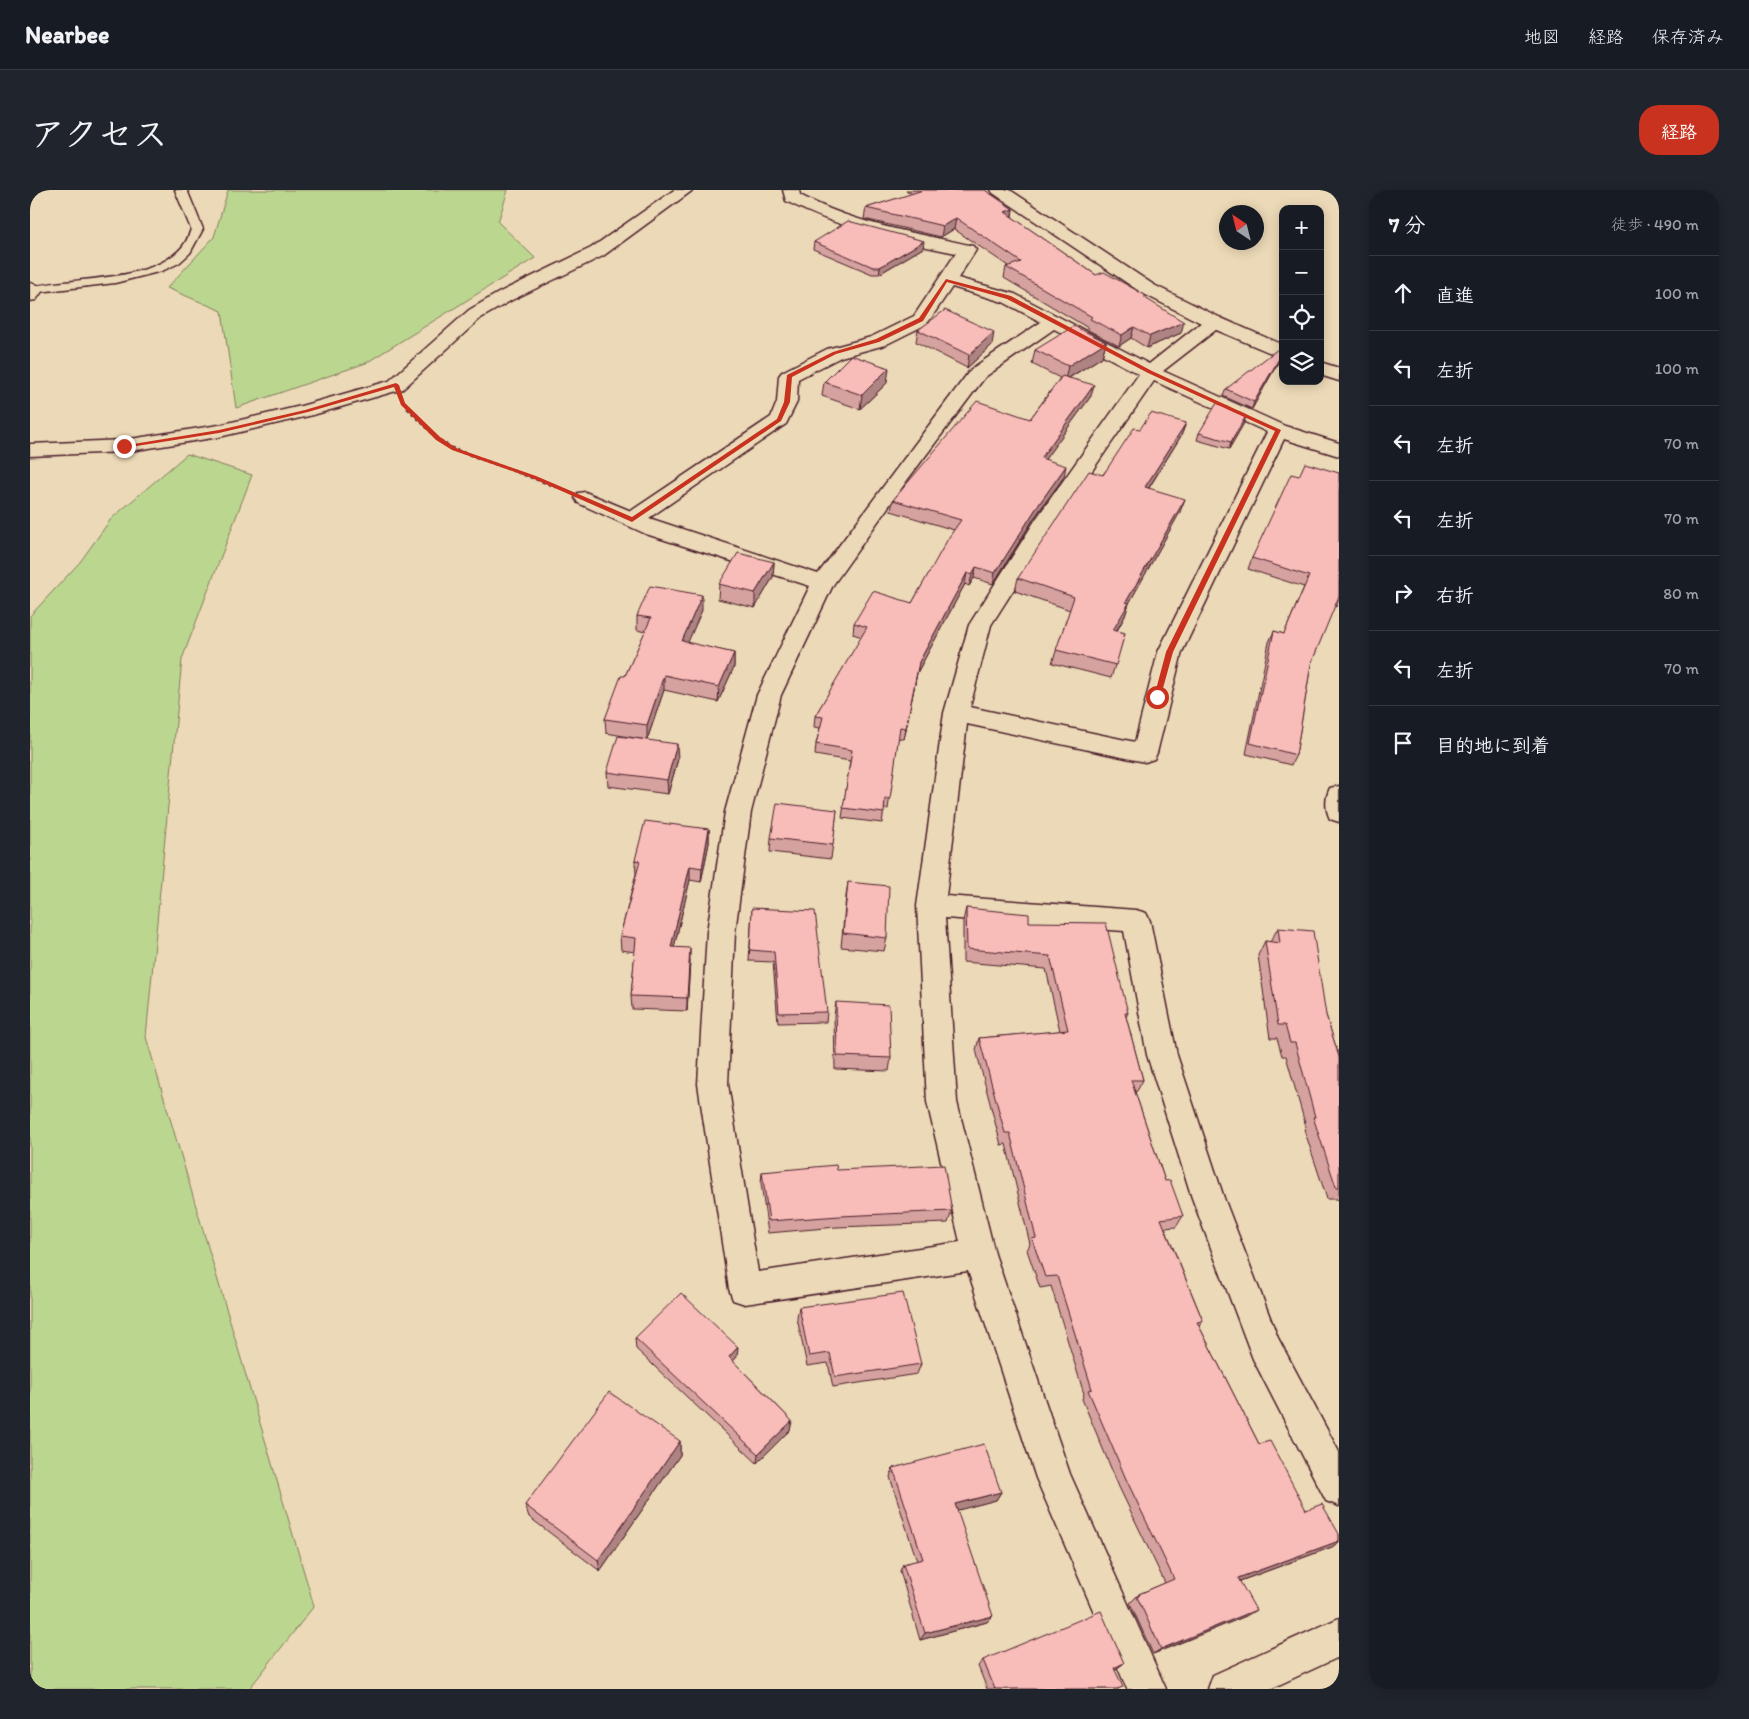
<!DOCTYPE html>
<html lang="ja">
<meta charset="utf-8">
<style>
body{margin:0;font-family:Itim,"Klee One",sans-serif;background:#20242c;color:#f1f3f6}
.controls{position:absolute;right:15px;top:15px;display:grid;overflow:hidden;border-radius:10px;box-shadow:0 2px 12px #0003}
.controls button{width:45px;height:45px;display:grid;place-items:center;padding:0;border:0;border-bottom:1px solid #363941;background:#171b24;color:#f1f3f6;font:25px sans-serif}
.compass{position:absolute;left:1189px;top:15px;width:45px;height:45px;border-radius:50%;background:#171b24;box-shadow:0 2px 12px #0003;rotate:325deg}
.stop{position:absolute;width:15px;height:15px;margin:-11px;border:4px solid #c8321e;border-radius:50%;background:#fff}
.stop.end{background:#c8321e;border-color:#fff;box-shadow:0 1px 5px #0008}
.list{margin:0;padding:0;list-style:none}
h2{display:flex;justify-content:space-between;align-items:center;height:65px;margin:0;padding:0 20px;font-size:21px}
h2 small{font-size:16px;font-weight:400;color:#9ea1a6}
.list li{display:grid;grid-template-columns:32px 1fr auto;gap:15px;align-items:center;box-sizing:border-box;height:75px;padding:0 20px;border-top:1px solid #363941}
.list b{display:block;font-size:19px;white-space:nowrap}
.list em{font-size:16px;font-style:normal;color:#9ea1a6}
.icon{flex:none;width:28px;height:28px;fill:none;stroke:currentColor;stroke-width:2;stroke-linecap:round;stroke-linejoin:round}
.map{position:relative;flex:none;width:1309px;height:1499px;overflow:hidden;border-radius:20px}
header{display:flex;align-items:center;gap:30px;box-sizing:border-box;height:70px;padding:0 25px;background:#171b24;border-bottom:1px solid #363941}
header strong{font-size:24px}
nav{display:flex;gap:28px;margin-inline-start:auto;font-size:18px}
.intro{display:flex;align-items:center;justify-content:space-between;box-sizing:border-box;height:120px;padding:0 30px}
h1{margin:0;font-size:35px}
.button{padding:12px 22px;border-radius:20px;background:#c8321e;color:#fff;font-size:18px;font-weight:700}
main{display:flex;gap:30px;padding:0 30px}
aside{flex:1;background:#171b24;border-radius:20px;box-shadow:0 2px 12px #0003}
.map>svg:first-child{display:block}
.green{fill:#bbd78f;stroke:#827b5d}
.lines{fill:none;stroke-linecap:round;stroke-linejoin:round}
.service-casing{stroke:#4a1f2b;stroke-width:3}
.minor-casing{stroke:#4a1f2b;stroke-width:3}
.tertiary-casing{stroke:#4a1f2b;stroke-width:3}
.path{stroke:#4a1f2b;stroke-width:2;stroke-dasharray:4 2.5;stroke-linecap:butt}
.service{fill:#ecd9b7;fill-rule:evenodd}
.minor{fill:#ecd9b7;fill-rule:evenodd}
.tertiary{fill:#ecd9b7;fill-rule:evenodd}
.wall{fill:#d5a29f;stroke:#4a1f2b}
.shaded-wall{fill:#ae8482;stroke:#4a1f2b}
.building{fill:#f8bcb9;stroke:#4a1f2b}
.route{fill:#c8321e}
</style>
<header>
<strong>Nearbee</strong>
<nav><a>地図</a><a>経路</a><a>保存済み</a></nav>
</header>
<div class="intro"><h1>アクセス</h1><a class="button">経路</a></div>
<main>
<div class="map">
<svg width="1309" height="1499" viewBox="0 0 1309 1499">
<rect width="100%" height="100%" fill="#ecd9b7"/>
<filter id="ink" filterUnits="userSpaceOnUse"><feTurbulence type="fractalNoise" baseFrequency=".02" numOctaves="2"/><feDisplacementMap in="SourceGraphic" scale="10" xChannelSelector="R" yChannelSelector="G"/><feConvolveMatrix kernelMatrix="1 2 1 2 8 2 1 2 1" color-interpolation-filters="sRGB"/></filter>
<g filter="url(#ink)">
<!-- green -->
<g class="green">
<path d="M198 0H478L468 32 505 68 336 173 206 218 192 121 137 98 184 47Z"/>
<path d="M157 264 222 285 152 469 116 847 284 1416 219 1499H0V426L50 372 81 329Z"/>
</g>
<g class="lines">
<!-- service casing -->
<g class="service-casing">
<path id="service" d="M145 0H157L173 39 160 63 149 73 132 81 85 93 0 103V97C43 87 123 93 153 56 157 51 159 45 161 39Z"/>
</g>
<!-- minor casing -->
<g class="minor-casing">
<g id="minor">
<path d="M644 0H663L573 66 482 110 451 128 373 199 283 225 189 247 94 262 0 266V254L94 250 189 235 271 216 359 191 439 120 470 102 561 58Z"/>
<path d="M753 0H769L770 5C829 36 880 41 943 56L946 60 928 88 985 104 1119 174 1177 128 1184 126 1191 128 1193 132 1191 136 1133 181 1255 236 1309 253V266L1254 249 1152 462 1127 563 1124 569 1115 572 937 534 916 706 1106 720 1116 723 1120 731 1147 865 1194 1008 1248 1148 1309 1262V1316L1296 1311 1223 1169 1162 1008 1117 865 1094 741 915 728 927 912 965 1064 1040 1284 1136 1499H1097L1006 1288 938 1081 715 1114 703 1110 699 1099 668 894 677 742 695 622 727 505 780 396 616 344 548 313 545 308 548 303 555 302 601 321 741 227 747 212 749 186 752 182 797 159 841 147 884 126 926 63C867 51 810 39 756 11ZM922 97 973 112 1011 132 941 179 788 384 619 328 756 234 767 212 768 189 811 167 855 155 897 134ZM1024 139 1109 184 1006 329 939 435 914 523 887 716 897 912 930 1052 728 1082 698 894 705 742 721 622 751 505 803 395 878 289 955 187ZM1124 191 1237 242 1128 462 1105 552 940 517 961 435 1024 336Z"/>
<path d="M0 93 10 96 13 100 6 110 0 111Z"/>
<path d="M1309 596V632L1300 629C1295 619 1295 608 1300 598Z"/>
<path d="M1309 1428V1467L1240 1499H1178L1183 1485Z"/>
</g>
</g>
<!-- tertiary casing -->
<g class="tertiary-casing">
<g id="tertiary">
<path d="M961 0H980L1124 95 1191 128 1253 155V168L1177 136 1112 103 963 3Z"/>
<path d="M1290 172 1309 178V191L1290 185Z"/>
</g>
</g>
<!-- path -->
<path class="path" d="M377 218 408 249 424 259 529 298"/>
<!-- service -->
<use href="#service" class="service"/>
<!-- minor -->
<use href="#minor" class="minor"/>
<!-- tertiary -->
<use href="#tertiary" class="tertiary"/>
</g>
<!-- wall -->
<g class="wall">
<path d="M876 0H955L983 19 982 27 1066 85 1115 108 1151 143 1117 158 1101 148 1089 156 1058 140V138L974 88 976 77 978 76 924 39 911 47 834 29 836 18 882 4Z"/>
<path d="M784 52 893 58 849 84H842L783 59Z"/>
<path d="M888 140 962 155 937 178 886 152Z"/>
<path d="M1076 152 1072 167 1039 188 1061 206 1015 269 1034 287 1004 328 963 394 944 388 939 396 935 394 887 483 874 549 868 548 858 619H854L852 633 812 628 820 571 785 565 786 554 790 538 784 537 785 526 832 447 823 444 824 433 882 413 924 340 861 321 863 310 1000 229 1030 188 1002 174 1005 160Z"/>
<path d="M1250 169 1222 219 1193 206 1196 199Z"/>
<path d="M794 192 857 193 830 219 792 206Z"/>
<path d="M1156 233 1151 246 1119 298 1150 322 1099 413 1095 426 1087 441 1095 443 1081 488 1022 473 1040 420 985 401 988 388 1110 239Z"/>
<path d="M1214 233 1199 259 1167 250 1169 243Z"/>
<path d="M1309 283V410L1306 417 1304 416 1281 474 1266 565 1261 575 1216 564 1239 452 1244 441 1254 444 1274 397 1218 379 1222 368 1269 286Z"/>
<path d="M744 372 743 387 725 418 688 409 689 394Z"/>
<path d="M672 420 657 453 704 463V477L688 512 634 500 617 550 576 543 575 529 595 486 615 442 607 440V426Z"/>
<path d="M648 569 638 604 578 596 577 582Z"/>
<path d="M807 620 801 669 740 662 741 648Z"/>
<path d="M679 639V653L671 692 660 690 644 757 660 771 657 821 602 819 601 806 605 762 591 760 590 746 606 684 605 670Z"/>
<path d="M818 692 857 748 854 761 811 757 816 706Z"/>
<path d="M722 718 797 822 796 832 748 833 743 772 719 771Z"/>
<path d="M936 718 999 732 1098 823 1096 827 1113 890 1107 901 1105 902 1135 991 1153 1026 1146 1037 1135 1038 1173 1131 1169 1136 1229 1254 1276 1320 1309 1344V1352L1302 1357 1210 1391 1216 1426 1123 1464 1100 1413 1109 1404 1135 1393 1089 1297 1052 1209 1054 1204 1021 1096 1010 1098 997 1060 1000 1054 976 954 971 955 946 860 949 848 1030 841 1016 779 933 772V731Z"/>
<path d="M1248 738 1296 825 1309 867V1012L1307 1009H1297L1274 939 1276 937 1256 866H1252L1247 848H1240L1228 765 1235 751 1240 752Z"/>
<path d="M806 812 861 868 859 881 805 879 804 826Z"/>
<path d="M807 980 922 1021 918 1033 807 1037 738 1043 731 993 732 982Z"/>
<path d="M769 1117 891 1174 887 1184 803 1197 798 1173 777 1176 767 1128Z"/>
<path d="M605 1148 707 1167 703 1171 762 1231 760 1240 727 1273 606 1159Z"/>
<path d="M650 1251V1265L570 1381 499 1327 495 1315Z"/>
<path d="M863 1278 971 1302 966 1310 927 1320 957 1432 890 1450 870 1381 873 1374 887 1371 860 1287Z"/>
<path d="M953 1470 1094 1473 1085 1480 1089 1499H957L948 1476Z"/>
</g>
<!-- shaded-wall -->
<g class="shaded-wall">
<path d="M983 19 981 30 975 22Z"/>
<path d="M926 28 924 39 911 47 913 36Z"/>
<path d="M894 51 893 58 849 84 850 77Z"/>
<path d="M1154 132 1151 143 1117 158 1120 146Z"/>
<path d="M1104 137 1101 148 1089 156 1092 145Z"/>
<path d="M964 142 962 155 937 178 939 165Z"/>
<path d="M1076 152 1072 167 1035 190 1038 176Z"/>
<path d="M1253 162 1250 169 1222 219 1224 212Z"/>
<path d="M859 178 857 193 830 219 832 205Z"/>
<path d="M1064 195 1061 206 1008 279 1011 268Z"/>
<path d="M1216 226 1214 233 1199 259 1201 252Z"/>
<path d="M1156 233 1151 246 1111 310 1115 297Z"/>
<path d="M1036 276 1034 287 1004 328 963 394 965 383 1007 317Z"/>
<path d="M1155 309 1150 322 1097 417 1099 413 1095 426 1079 453 1083 440 1096 412Z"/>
<path d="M744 372 743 387 725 418V403Z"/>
<path d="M946 377 944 388 939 396 942 385Z"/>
<path d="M937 383 935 394 887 483 874 549 889 472Z"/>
<path d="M672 405V420L652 466V451Z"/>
<path d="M704 463V477L688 512 689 497Z"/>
<path d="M634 485V500L617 550V535Z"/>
<path d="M647 554 648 569 638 604 637 590Z"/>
<path d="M679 639V653L671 692 672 678Z"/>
<path d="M660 676V690L641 770V757Z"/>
<path d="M660 758V771L657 821V808Z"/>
<path d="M708 1157 707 1167 698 1177 699 1167Z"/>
<path d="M762 1231 760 1240 727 1273 728 1264Z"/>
<path d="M650 1251V1265L570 1381 568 1370Z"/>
<path d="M971 1302 966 1310 921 1322 925 1314Z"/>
<path d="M1309 1351V1352L1302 1357 1199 1395 1208 1388Z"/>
<path d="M1226 1420 1216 1426 1123 1464 1131 1459Z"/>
<path d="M963 1426 957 1432 890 1450 895 1443Z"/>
<path d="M1094 1473 1086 1479 1076 1483 1084 1478Z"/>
</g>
<!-- building -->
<g class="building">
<path d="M893 0H955L983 19 975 22 1066 85 1074 82 1115 105V108L1154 132 1120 146 1104 137 1092 145 1060 129 1062 127 976 77 991 72 926 28 913 36 836 18Z"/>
<path d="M818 31 894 51 850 77H843L784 52Z"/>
<path d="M915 120 964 142 939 165 888 140Z"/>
<path d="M1044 136 1076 152 1038 176 1005 160Z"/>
<path d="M1248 159 1253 162 1224 212 1196 199Z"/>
<path d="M821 165 859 178 832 205 794 192Z"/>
<path d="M1032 186 1064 195 1011 268 1036 276 1007 317 965 383 946 377 942 385 937 383 889 472 876 538 870 537 860 609 855 608 854 623 813 618 822 560 786 554 793 527 785 526 837 437 824 433 843 401 882 413 919 347 931 330 863 310 947 211 1000 229Z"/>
<path d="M1187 213 1216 226 1201 252 1169 243Z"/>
<path d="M1121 223 1156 233 1115 297 1155 309 1096 412 1099 413 1083 440 1095 443 1086 475 1026 460 1044 407 988 388 1059 281 1073 285 1104 238 1110 239Z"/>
<path d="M1275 273 1309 283V406L1281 474 1266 565 1220 553 1244 441 1254 444 1279 386 1222 368 1261 284 1269 286Z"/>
<path d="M708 363 744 372 725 403 689 394Z"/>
<path d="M620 396 672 405 652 451 704 463 689 497 634 485 617 535 575 529 591 486H595L621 428 607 426Z"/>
<path d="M588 546 647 554 637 590 577 582Z"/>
<path d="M747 613 807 620 803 655 741 648Z"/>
<path d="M615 631 679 639 672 678 660 676 641 757 660 758 657 808 601 806 606 748 590 746 610 671 605 670Z"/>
<path d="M818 692 859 696 857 748 813 743Z"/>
<path d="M722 718 785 721 797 822 749 823 744 762 720 760Z"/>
<path d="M936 718 999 724V732L1076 733 1098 823H1095L1113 890H1101L1135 991 1140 990 1153 1026 1131 1029 1173 1131 1167 1132 1229 1254 1240 1251 1276 1320 1292 1314 1309 1344V1351L1208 1388 1226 1420 1131 1459 1107 1407 1110 1405 1109 1404 1144 1389 1096 1289 1058 1200 1062 1199 1027 1086 1015 1087 1002 1049 1006 1048 980 943H975L949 848 1038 840 1020 766 937 759Z"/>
<path d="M1248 738 1283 741 1296 825 1309 867V997H1306L1283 927H1285L1265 853H1260L1255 835H1248L1235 751 1250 753Z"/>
<path d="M806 812 859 815 861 868 807 866Z"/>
<path d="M806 975 807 980 914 975 922 1021 810 1026 739 1031 732 982Z"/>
<path d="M651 1103 708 1157 699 1167 762 1231 728 1264 605 1148Z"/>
<path d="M873 1103 891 1174 805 1187 800 1163 779 1166 769 1117Z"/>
<path d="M579 1202 650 1251 568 1370 495 1315Z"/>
<path d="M954 1254 971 1302 925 1314 963 1426 895 1443 873 1374 893 1369 863 1278Z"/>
<path d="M1071 1421 1094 1473 1084 1478 1093 1497 1087 1499H965L953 1470Z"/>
</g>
</g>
<!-- route -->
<path class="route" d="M916 89 981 106 1122 181 1251 240 1143 462 1130 509 1124 507 1136 462 1245 241 1118 183 977 109 917 92 893 131 849 152 806 164 762 187 760 212 751 231 602 332 502 288 422 260 406 250 371 215 364 197 278 222 189 243 94 258 91 256 189 240 275 220 366 193 369 195 375 213 410 247 426 258 506 286 602 327 747 229 754 212 757 185 803 162 846 149 889 128Z"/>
</svg>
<div class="controls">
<button>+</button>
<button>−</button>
<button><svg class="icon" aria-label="locate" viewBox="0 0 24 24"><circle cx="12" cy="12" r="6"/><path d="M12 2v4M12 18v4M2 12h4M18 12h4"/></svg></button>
<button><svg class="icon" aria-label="layers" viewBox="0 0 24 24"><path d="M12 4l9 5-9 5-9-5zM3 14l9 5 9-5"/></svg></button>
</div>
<svg class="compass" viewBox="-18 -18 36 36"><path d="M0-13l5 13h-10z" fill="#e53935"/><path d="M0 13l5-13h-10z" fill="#9ea1a6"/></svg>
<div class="stop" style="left:1127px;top:507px"></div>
<div class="stop end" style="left:94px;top:256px"></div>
</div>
<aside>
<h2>7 分<small>徒歩 · 490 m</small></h2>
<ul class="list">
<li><svg class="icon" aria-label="ahead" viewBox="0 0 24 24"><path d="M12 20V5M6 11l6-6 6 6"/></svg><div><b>直進</b></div><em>100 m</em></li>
<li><svg class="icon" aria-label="left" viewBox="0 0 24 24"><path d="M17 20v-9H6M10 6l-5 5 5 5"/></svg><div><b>左折</b></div><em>100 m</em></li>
<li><svg class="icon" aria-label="left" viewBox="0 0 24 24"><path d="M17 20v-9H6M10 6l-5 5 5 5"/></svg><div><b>左折</b></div><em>70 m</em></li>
<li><svg class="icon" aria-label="left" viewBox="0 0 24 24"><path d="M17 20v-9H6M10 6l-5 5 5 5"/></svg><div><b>左折</b></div><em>70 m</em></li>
<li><svg class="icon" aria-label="right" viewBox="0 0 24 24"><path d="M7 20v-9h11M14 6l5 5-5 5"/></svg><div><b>右折</b></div><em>80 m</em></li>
<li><svg class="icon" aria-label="left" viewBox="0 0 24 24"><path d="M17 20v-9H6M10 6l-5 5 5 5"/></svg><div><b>左折</b></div><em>70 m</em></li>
<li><svg class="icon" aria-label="arrive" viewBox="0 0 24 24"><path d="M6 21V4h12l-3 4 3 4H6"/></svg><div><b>目的地に到着</b></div></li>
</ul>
</aside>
</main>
